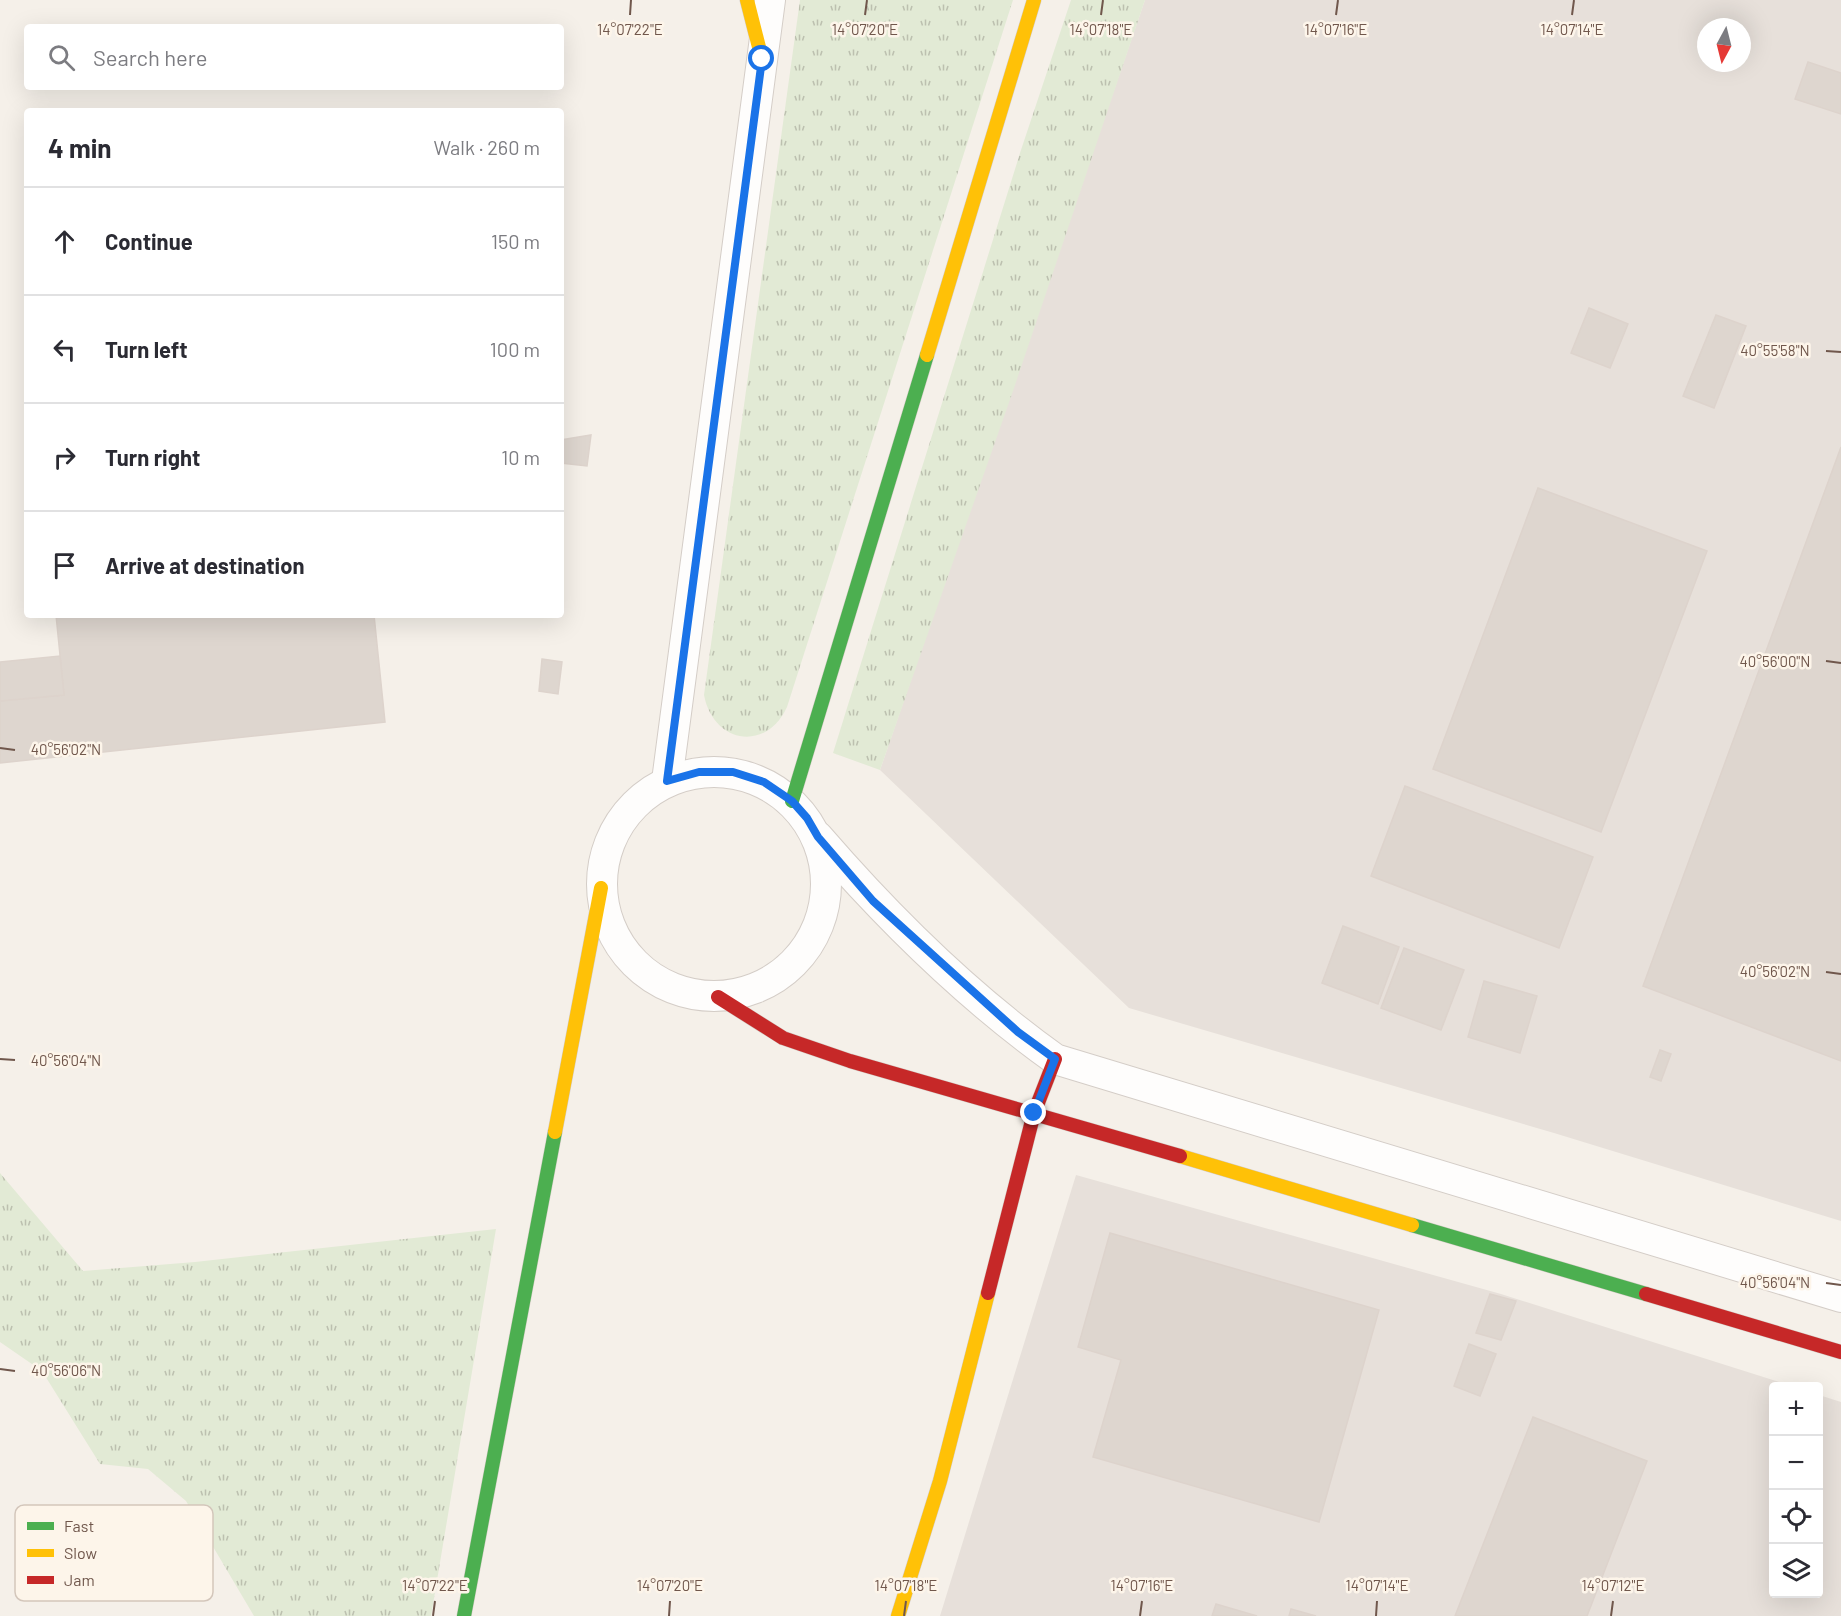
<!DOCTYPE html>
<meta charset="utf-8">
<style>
body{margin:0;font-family:Barlow,sans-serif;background:#f2f2f3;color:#2b2b33}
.controls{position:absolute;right:18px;bottom:18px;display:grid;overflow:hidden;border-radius:6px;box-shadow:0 6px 24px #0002}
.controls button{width:54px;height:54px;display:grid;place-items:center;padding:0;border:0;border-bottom:2px solid #e1e1e2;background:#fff;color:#2b2b33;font:30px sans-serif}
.compass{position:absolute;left:1697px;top:18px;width:54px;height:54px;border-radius:50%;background:#fff;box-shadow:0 6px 24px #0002;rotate:187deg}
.stop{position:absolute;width:18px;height:18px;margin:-14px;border:4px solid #1a73e8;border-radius:50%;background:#fff}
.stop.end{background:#1a73e8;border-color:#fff;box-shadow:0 2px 6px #0008}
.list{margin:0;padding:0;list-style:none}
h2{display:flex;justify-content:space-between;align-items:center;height:78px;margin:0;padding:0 24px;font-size:26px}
h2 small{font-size:20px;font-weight:400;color:#7c7c81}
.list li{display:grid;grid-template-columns:39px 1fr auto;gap:18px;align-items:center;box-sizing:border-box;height:108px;padding:0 24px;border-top:2px solid #e1e1e2}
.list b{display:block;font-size:22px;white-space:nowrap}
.list em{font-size:20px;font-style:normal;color:#7c7c81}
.icon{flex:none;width:33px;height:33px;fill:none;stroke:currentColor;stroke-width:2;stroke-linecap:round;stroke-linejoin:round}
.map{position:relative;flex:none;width:1841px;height:1616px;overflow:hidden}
.search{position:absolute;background:#fff;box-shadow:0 6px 24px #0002;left:24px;top:24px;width:540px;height:66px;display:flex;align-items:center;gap:15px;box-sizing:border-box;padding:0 21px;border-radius:6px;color:#7c7c81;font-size:22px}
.panel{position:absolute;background:#fff;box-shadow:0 6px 24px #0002;left:24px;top:108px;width:540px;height:510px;border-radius:6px}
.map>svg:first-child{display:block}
.industrial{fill:#e7e0da;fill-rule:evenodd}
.grass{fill:url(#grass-tufts)}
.building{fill:#ded6cf;stroke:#ddd3cc;stroke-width:1.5}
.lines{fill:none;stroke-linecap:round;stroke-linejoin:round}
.street-casing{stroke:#d4cdc7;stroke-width:32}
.fast-casing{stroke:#d4ccc6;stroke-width:15}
.slow-casing{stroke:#d4ccc6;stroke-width:15}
.jam-casing{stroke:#d4ccc6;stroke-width:15}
.street{stroke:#fefdfc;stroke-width:30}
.fast{stroke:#4caf50;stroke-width:14}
.slow{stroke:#ffc107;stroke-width:14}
.jam{stroke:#c62828;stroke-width:14}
.route{stroke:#1a73e8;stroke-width:8}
.ticks{fill:none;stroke:#70574c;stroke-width:2}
.key{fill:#fdf5ea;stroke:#d3c6bb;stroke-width:1.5}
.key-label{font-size:16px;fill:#70574c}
.ticks-label{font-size:15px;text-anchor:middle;fill:#70574c;stroke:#fdf5ea;stroke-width:5;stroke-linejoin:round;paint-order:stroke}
</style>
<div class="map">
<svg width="1841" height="1616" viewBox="0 0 1841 1616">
<defs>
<pattern id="grass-tufts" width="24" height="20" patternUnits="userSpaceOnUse" patternTransform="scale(1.5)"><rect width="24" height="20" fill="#e2ead5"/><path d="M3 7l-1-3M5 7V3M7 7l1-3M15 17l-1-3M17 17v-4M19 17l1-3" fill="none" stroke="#bcc0af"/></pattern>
</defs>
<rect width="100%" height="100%" fill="#f5f0e9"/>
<!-- industrial -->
<g class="industrial">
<path d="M1145 0H1841V1221L1554 1133 1129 1008 880 770ZM1706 27H1742V63H1706Z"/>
<path d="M1076 1175 1501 1294 1792 1386H1774V1594H1818L1819 1395 1841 1402V1616H940Z"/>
</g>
<!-- grass -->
<g class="grass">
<path d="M800 0H1013L787 707C766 753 713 743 704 695Z"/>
<path d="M1071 0H1145L1013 391 880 770 833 753 1020 153Z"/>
<path d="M0 1173 83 1271 195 1262 496 1229 431 1616H254L186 1501 148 1469 100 1464 42 1371 0 1342Z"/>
</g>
<!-- building -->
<g class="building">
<path d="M1808 62 1841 73V114L1795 99Z"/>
<path d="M1589 308 1628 324 1610 368 1571 353Z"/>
<path d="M1716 315 1746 326 1714 408 1683 396Z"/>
<path d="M591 435 587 466 561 463V440Z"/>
<path d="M1841 447V1061L1643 986Z"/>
<path d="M1538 488 1707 551 1601 832 1433 769Z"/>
<path d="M56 615H374L385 722 0 763V701L64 695Z"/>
<path d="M60 656 64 695 0 701V662Z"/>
<path d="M542 659 562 662 558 694 539 691Z"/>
<path d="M1405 786 1593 857 1559 948 1371 876Z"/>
<path d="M1343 926 1399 947 1378 1004 1322 983Z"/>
<path d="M1404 948 1464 970 1441 1030 1381 1008Z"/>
<path d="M1484 981 1537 996 1520 1053 1468 1037Z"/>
<path d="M1660 1050 1671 1054 1661 1081 1650 1077Z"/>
<path d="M1110 1233 1379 1310 1319 1522 1093 1457 1121 1360 1078 1347Z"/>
<path d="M1490 1294 1516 1301 1501 1340 1476 1333Z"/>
<path d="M1469 1344 1496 1354 1480 1396 1454 1386Z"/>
<path d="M1533 1417 1647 1461 1587 1616H1455Z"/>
<path d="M1216 1604 1257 1616H1212Z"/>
<path d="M1291 1609 1316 1616H1289Z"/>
</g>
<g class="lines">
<!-- street casing -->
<g class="street-casing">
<g id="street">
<circle cx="714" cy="884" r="112"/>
<path d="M667 781 770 0"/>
<path d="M818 837C888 918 967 996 1055 1059L1841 1297"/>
</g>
</g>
<!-- fast casing -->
<g class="fast-casing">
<g id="fast">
<path d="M792 801 927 355"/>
<path d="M1412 1225 1646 1294"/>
<path d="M464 1616 555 1132"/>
</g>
</g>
<!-- slow casing -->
<g class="slow-casing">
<g id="slow">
<path d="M747 0 762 59"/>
<path d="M927 355 1034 0"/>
<path d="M555 1132 601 888"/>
<path d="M1180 1156 1412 1225"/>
<path d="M898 1616 940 1481 988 1293"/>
</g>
</g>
<!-- jam casing -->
<g class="jam-casing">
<g id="jam">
<path d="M718 997 783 1038 850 1061 1180 1156"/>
<path d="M988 1293 1034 1113 1055 1059"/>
<path d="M1646 1294 1841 1352"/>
</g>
</g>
<!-- street -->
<use href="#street" class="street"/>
<!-- fast -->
<use href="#fast" class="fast"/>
<!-- slow -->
<use href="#slow" class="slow"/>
<!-- jam -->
<use href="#jam" class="jam"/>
</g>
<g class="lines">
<!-- route -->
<path class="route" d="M762 59 667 781 699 772H733L764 782 792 801 807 818 818 837 873 901 1018 1032 1055 1059 1034 1113"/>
</g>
<!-- ticks -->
<path class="ticks" d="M630 15 631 0M865 15 867 0M1101 15 1103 0M1336 15 1338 0M1572 15 1574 0M1826 351 1841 352M1826 661 1841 663M0 748 15 750M1826 972 1841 974M0 1059 15 1060M1826 1283 1841 1285M0 1369 15 1371M433 1616 435 1601M669 1616 670 1601M904 1616 906 1601M1140 1616 1142 1601M1376 1616 1377 1601M1611 1616 1613 1601"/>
<!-- legend -->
<rect x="15" y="1505" width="198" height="96" rx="9" class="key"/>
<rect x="27" y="1522" width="27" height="8" fill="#4caf50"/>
<rect x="27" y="1549" width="27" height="8" fill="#ffc107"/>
<rect x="27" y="1576" width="27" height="8" fill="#c62828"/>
<g class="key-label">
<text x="64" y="1532">Fast</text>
<text x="64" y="1559">Slow</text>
<text x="64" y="1586">Jam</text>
</g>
<g class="ticks-label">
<text x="630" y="35">14°07'22"E</text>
<text x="865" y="35">14°07'20"E</text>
<text x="1101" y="35">14°07'18"E</text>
<text x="1336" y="35">14°07'16"E</text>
<text x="1572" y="35">14°07'14"E</text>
<text x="1775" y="356">40°55'58"N</text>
<text x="1775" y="667">40°56'00"N</text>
<text x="66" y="755">40°56'02"N</text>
<text x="1775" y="977">40°56'02"N</text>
<text x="66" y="1066">40°56'04"N</text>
<text x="1775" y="1288">40°56'04"N</text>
<text x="66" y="1376">40°56'06"N</text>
<text x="435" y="1591">14°07'22"E</text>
<text x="670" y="1591">14°07'20"E</text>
<text x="906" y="1591">14°07'18"E</text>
<text x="1142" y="1591">14°07'16"E</text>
<text x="1377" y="1591">14°07'14"E</text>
<text x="1613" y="1591">14°07'12"E</text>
</g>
</svg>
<div class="controls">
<button>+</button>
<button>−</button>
<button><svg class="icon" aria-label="locate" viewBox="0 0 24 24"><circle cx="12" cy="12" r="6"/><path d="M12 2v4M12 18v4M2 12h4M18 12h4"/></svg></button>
<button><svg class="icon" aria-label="layers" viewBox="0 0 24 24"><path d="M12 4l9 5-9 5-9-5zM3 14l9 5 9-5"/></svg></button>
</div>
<svg class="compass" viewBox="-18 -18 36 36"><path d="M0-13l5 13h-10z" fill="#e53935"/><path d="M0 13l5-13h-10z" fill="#7c7c81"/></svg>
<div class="stop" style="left:762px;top:59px"></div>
<div class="stop end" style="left:1034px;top:1113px"></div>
<div class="search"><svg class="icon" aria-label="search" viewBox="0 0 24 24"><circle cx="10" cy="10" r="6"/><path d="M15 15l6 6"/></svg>Search here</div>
<section class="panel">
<h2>4 min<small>Walk · 260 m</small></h2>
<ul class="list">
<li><svg class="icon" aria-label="ahead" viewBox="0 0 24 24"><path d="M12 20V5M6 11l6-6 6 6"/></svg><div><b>Continue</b></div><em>150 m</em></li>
<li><svg class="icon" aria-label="left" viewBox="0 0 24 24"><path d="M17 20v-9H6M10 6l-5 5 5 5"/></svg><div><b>Turn left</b></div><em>100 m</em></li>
<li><svg class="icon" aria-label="right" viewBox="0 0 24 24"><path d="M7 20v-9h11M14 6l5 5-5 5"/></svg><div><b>Turn right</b></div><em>10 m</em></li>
<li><svg class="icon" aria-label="arrive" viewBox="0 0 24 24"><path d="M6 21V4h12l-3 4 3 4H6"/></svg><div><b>Arrive at destination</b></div></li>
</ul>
</section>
</div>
